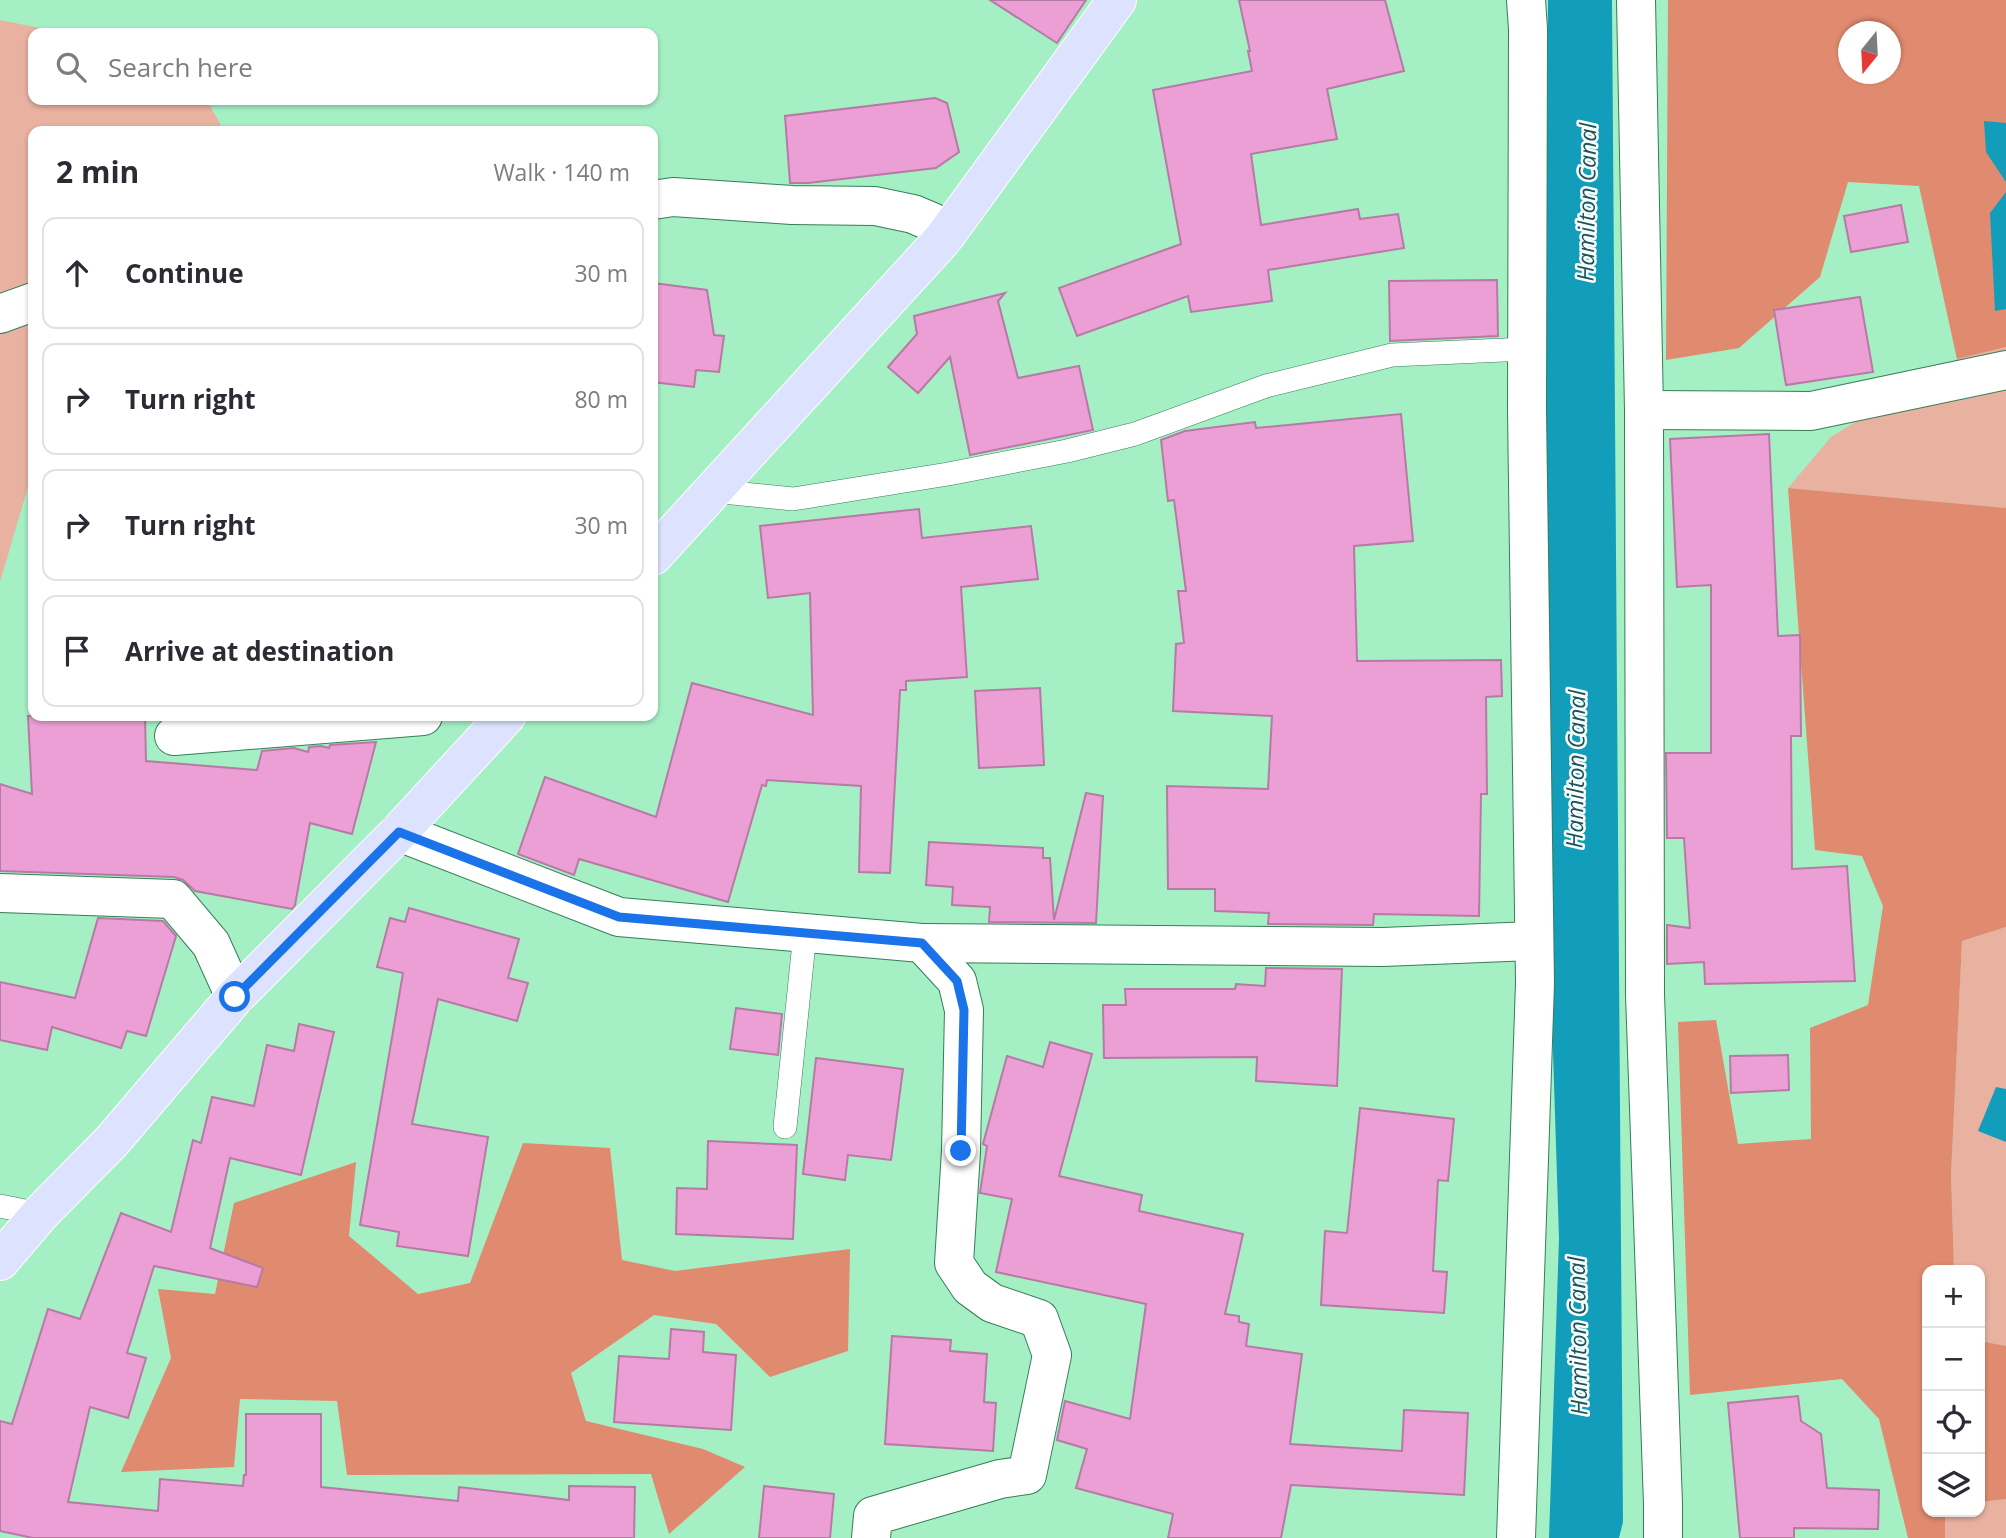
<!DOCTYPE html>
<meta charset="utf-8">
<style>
body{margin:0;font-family:"Open Sans",sans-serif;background:#f2f2f3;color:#2b2b33}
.controls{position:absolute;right:21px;bottom:21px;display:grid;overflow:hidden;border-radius:14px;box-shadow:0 2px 5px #0004}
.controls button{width:63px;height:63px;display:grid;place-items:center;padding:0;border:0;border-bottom:2px solid #e1e1e2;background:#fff;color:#2b2b33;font:35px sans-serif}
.compass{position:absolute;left:1838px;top:21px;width:63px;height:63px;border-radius:50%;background:#fff;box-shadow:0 2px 5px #0004;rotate:198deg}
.stop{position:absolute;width:21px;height:21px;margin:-16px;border:5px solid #1a73e8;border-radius:50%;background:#fff}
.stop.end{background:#1a73e8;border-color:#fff;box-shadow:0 2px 7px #0008}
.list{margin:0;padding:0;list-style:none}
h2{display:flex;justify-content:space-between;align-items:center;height:91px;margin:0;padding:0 28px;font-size:30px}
h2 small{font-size:23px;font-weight:400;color:#7c7c81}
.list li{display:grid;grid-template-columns:46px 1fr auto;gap:21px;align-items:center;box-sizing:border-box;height:112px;margin:0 14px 14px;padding:0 14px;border:2px solid #e1e1e2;border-radius:14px}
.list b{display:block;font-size:26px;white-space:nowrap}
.list em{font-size:23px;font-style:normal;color:#7c7c81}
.icon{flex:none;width:38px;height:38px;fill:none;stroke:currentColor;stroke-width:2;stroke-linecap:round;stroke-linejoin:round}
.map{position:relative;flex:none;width:2006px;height:1538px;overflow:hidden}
.search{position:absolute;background:#fff;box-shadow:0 2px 5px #0004;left:28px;top:28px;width:630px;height:77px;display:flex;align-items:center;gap:18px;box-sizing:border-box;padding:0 24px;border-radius:14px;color:#7c7c81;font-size:26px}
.panel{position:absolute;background:#fff;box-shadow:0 2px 5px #0004;left:28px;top:126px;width:630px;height:595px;border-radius:14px}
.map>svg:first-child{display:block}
.green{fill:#e8b1a0}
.forest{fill:#e08a6f;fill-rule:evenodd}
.water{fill:#129dbb}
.building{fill:#eb9fd5;stroke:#b77aa5;stroke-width:2}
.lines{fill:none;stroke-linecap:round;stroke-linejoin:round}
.lane-casing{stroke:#357e57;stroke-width:24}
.street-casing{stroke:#357e57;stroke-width:40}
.primary-casing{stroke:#fff;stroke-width:40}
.lane{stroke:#fff;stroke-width:23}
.street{stroke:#fff;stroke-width:38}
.primary{stroke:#dde2fe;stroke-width:38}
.route{stroke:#1a73e8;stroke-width:9}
.labels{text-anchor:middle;stroke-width:5;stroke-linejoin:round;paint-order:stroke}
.water-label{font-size:23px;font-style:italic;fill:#1e515e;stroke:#f8fffa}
</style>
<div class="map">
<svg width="2006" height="1538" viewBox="0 0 2006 1538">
<rect width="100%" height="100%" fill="#a5efc4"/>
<!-- green -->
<g class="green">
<path d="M0 20 64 33H33V100H207L224 131H33V470L0 582Z"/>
<path d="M2006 347V508L1788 488 1831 437 1957 359Z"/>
<path d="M2006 927V1346L1980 1341V1270H1954L1951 1175 1962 941Z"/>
<path d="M2006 1499V1538H1945V1512H1980V1502Z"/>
</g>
<!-- forest -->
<g class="forest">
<path d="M1668 0H2006V347L1957 359 1919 186 1848 182 1820 277 1739 348 1666 360ZM1848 32H1890V74H1848Z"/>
<path d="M1788 488 2006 508V927L1962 941 1951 1175 1954 1270H1927V1512H1945V1538H1908L1879 1419 1842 1379 1690 1395 1678 1022 1716 1020 1738 1144 1811 1139 1810 1028 1868 1005 1883 906 1862 856 1815 850Z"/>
<path d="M523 1143 610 1148 622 1260 675 1271 850 1249 848 1351 770 1377 716 1324 654 1315 571 1373 586 1421 703 1449 745 1467 669 1534 651 1474 347 1475 337 1401 240 1399 234 1467 121 1472 171 1358 158 1289 215 1294 234 1203 356 1162 349 1236 418 1294 470 1283Z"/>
<path d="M1980 1341 2006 1346V1499L1980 1502Z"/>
</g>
<!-- water -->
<g class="water">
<path d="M1548 0H1612L1623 1522 1619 1538H1549L1559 1238 1550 960 1545 450Z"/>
<path d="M1984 121 2006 123V182L1986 152Z"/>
<path d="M2006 192V309L1995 311 1990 213Z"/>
<path d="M1996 1087 2006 1089V1142L1978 1131Z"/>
</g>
<!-- building -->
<g class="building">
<path d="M990 0H1086L1057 43Z"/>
<path d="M1239 0H1385L1404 71 1327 89 1337 139 1251 154 1261 225 1358 209 1360 219 1398 214 1404 248 1268 270 1272 301 1191 312 1188 296 1077 336 1059 288 1181 244 1153 90 1252 71 1248 51H1250Z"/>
<path d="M935 98 947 103 959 152 936 168 808 183H790L785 116Z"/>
<path d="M1901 205 1908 242 1851 252 1844 216Z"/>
<path d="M1497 280 1498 336 1390 341 1389 281Z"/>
<path d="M653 283 707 290 714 335 724 336 719 372 696 370 694 387 653 382Z"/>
<path d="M1005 293 998 301 1018 378 1079 366 1093 430 970 455 950 357 918 393 888 367 917 334 914 316Z"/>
<path d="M1860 297 1873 372 1786 385 1774 310Z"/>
<path d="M1401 414 1413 541 1354 546 1357 661 1501 660 1502 696 1486 697 1487 794H1481L1479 916 1374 914 1373 925 1268 924 1269 913 1215 911V889H1168L1167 786 1268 789 1272 716 1173 711 1176 644 1184 643 1178 591H1186L1174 500 1168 501 1161 440 1185 431 1255 422 1256 428Z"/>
<path d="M1769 434 1778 636 1800 635 1801 736H1791L1792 869 1847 866 1855 981 1705 984 1704 962 1667 964V925L1690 928 1684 838H1667L1666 753H1711V585L1677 587 1670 439Z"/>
<path d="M919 509 922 538 1031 526 1038 579 961 587 967 677 906 681V690H900L890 873 859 872 861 786 767 780 766 786 762 785 728 902 579 859 574 875 518 854 545 777 656 817 692 683 813 715 810 593 768 598 760 526Z"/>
<path d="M1040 688 1044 765 979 768 975 691Z"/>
<path d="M28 716H145L146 761 257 770 262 751 294 748 308 752 309 747 321 746 329 748 330 745 376 742 352 834 310 823 295 905 292 909 195 891 183 880 174 877 0 871V784L32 794Z"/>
<path d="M1086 793 1103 796 1096 923 989 922 990 907 952 905 953 887 926 885 929 842 1043 848V858H1050L1054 920Z"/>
<path d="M409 908 519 939 508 978 528 983 517 1021 438 999 412 1124 488 1137 468 1256 397 1246 399 1232 360 1225 403 973 377 967 390 918 405 922Z"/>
<path d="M98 918 163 921 176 936 146 1036 127 1031 121 1048 52 1027 47 1050 0 1040V982L75 998Z"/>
<path d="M1266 968 1342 969 1337 1086 1256 1081 1257 1057 1104 1058 1103 1005H1126L1125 989H1235L1236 984 1265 986Z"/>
<path d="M736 1008 782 1014 778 1055 730 1049Z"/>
<path d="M299 1024 334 1032 301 1175 230 1158 210 1248 263 1268 257 1287 154 1266 127 1353 146 1358 128 1418 90 1407 68 1502 158 1511 160 1479 243 1486 244 1475H246V1414H321V1487L458 1501 459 1487 569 1500V1486L635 1487 634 1538H33L0 1531V1421L12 1424 48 1309 80 1319 121 1213 171 1232 193 1140 201 1143 212 1097 254 1106 267 1045 294 1051Z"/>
<path d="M1050 1042 1092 1054 1059 1176 1142 1195 1139 1211 1243 1234 1225 1314 1239 1316V1322L1249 1324 1246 1346 1302 1354 1290 1444 1402 1451 1404 1410 1468 1413 1464 1495 1291 1485 1281 1538H1168L1173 1514 1076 1488 1087 1449 1057 1440 1065 1401 1130 1419 1146 1304 996 1272 1012 1199 980 1193 987 1146 983 1144 1007 1056 1043 1067Z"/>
<path d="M1788 1055 1789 1090 1731 1093 1730 1056Z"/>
<path d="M816 1058 903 1069 891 1160 848 1155 845 1180 803 1174Z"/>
<path d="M1360 1108 1454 1119 1448 1181 1438 1180 1433 1271 1447 1272 1444 1313 1321 1305 1325 1231 1347 1233Z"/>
<path d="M708 1141 797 1145 793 1239 676 1234 677 1188 707 1189Z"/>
<path d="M671 1329 704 1332 703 1352 736 1355 731 1430 614 1422 619 1356 669 1359Z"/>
<path d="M892 1336 951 1340 950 1351 987 1354 984 1402 996 1403 993 1451 885 1444Z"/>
<path d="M1798 1396 1801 1421 1821 1434 1827 1488 1879 1490 1878 1529 1794 1528V1538H1740L1728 1403Z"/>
<path d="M764 1486 834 1494 830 1538H759Z"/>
</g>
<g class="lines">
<!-- lane casing -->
<g class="lane-casing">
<g id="lane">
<path d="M713 491 793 499 948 474 1067 451 1135 434 1266 386 1392 355 1528 349"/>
<path d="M785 1127 805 933"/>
<path d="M0 1206 40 1214"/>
</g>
</g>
<!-- street casing -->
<g class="street-casing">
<g id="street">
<path d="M1636 0 1644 410 1645 995 1663 1504V1538"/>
<path d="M653 200 673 197 792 205 875 206 913 214 932 222 943 239"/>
<path d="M0 314 33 302"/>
<path d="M1644 410 1811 411 2006 370"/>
<path d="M174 736 423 716"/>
<path d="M399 832 619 917 922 943 957 981 964 1010 961 1151 954 1263 970 1287 992 1303 1039 1319 1052 1355 1027 1475 1000 1479 873 1516 871 1538"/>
<path d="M0 893 173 899 211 944 235 997"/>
<path d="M922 943 1383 947 1534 941"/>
<path d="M1516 1538 1535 983 1527 411 1528 29 1526 0"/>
</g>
</g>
<!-- primary casing -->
<g class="primary-casing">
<g id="primary">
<path d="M653 556 943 239 1117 0"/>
<path d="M0 1261 40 1214 112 1141 235 997 399 832 506 716"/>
</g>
</g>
<!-- lane -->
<use href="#lane" class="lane"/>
<!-- street -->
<use href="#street" class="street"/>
<!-- primary -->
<use href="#primary" class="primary"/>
</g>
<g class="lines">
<!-- route -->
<path class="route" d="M235 997 399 832 619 917 922 943 957 981 964 1010 961 1151"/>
</g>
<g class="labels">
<!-- water labels -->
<g class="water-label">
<text transform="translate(1587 202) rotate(-89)" y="8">Hamilton Canal</text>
<text transform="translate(1576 769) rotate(-89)" y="8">Hamilton Canal</text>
<text transform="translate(1578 1336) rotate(-91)" y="8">Hamilton Canal</text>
</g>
</g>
</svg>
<div class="controls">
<button>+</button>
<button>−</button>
<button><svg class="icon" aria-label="locate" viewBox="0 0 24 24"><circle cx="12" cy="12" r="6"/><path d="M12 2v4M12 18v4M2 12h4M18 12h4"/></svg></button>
<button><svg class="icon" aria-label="layers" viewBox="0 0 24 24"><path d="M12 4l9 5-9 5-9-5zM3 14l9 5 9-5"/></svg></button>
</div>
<svg class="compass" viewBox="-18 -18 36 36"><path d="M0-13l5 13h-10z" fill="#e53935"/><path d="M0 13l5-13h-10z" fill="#7c7c81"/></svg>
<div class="stop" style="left:235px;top:997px"></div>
<div class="stop end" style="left:961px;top:1151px"></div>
<div class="search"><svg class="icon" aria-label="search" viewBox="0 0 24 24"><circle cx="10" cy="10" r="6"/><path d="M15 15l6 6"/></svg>Search here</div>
<section class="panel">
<h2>2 min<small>Walk · 140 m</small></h2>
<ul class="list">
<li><svg class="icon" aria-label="ahead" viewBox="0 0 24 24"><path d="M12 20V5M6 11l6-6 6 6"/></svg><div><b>Continue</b></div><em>30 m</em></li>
<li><svg class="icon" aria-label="right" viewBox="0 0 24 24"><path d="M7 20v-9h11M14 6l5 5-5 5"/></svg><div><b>Turn right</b></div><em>80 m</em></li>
<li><svg class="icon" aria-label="right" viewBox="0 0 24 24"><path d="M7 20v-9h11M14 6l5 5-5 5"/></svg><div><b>Turn right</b></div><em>30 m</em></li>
<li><svg class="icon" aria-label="arrive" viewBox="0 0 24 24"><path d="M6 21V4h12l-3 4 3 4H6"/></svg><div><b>Arrive at destination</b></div></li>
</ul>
</section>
</div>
